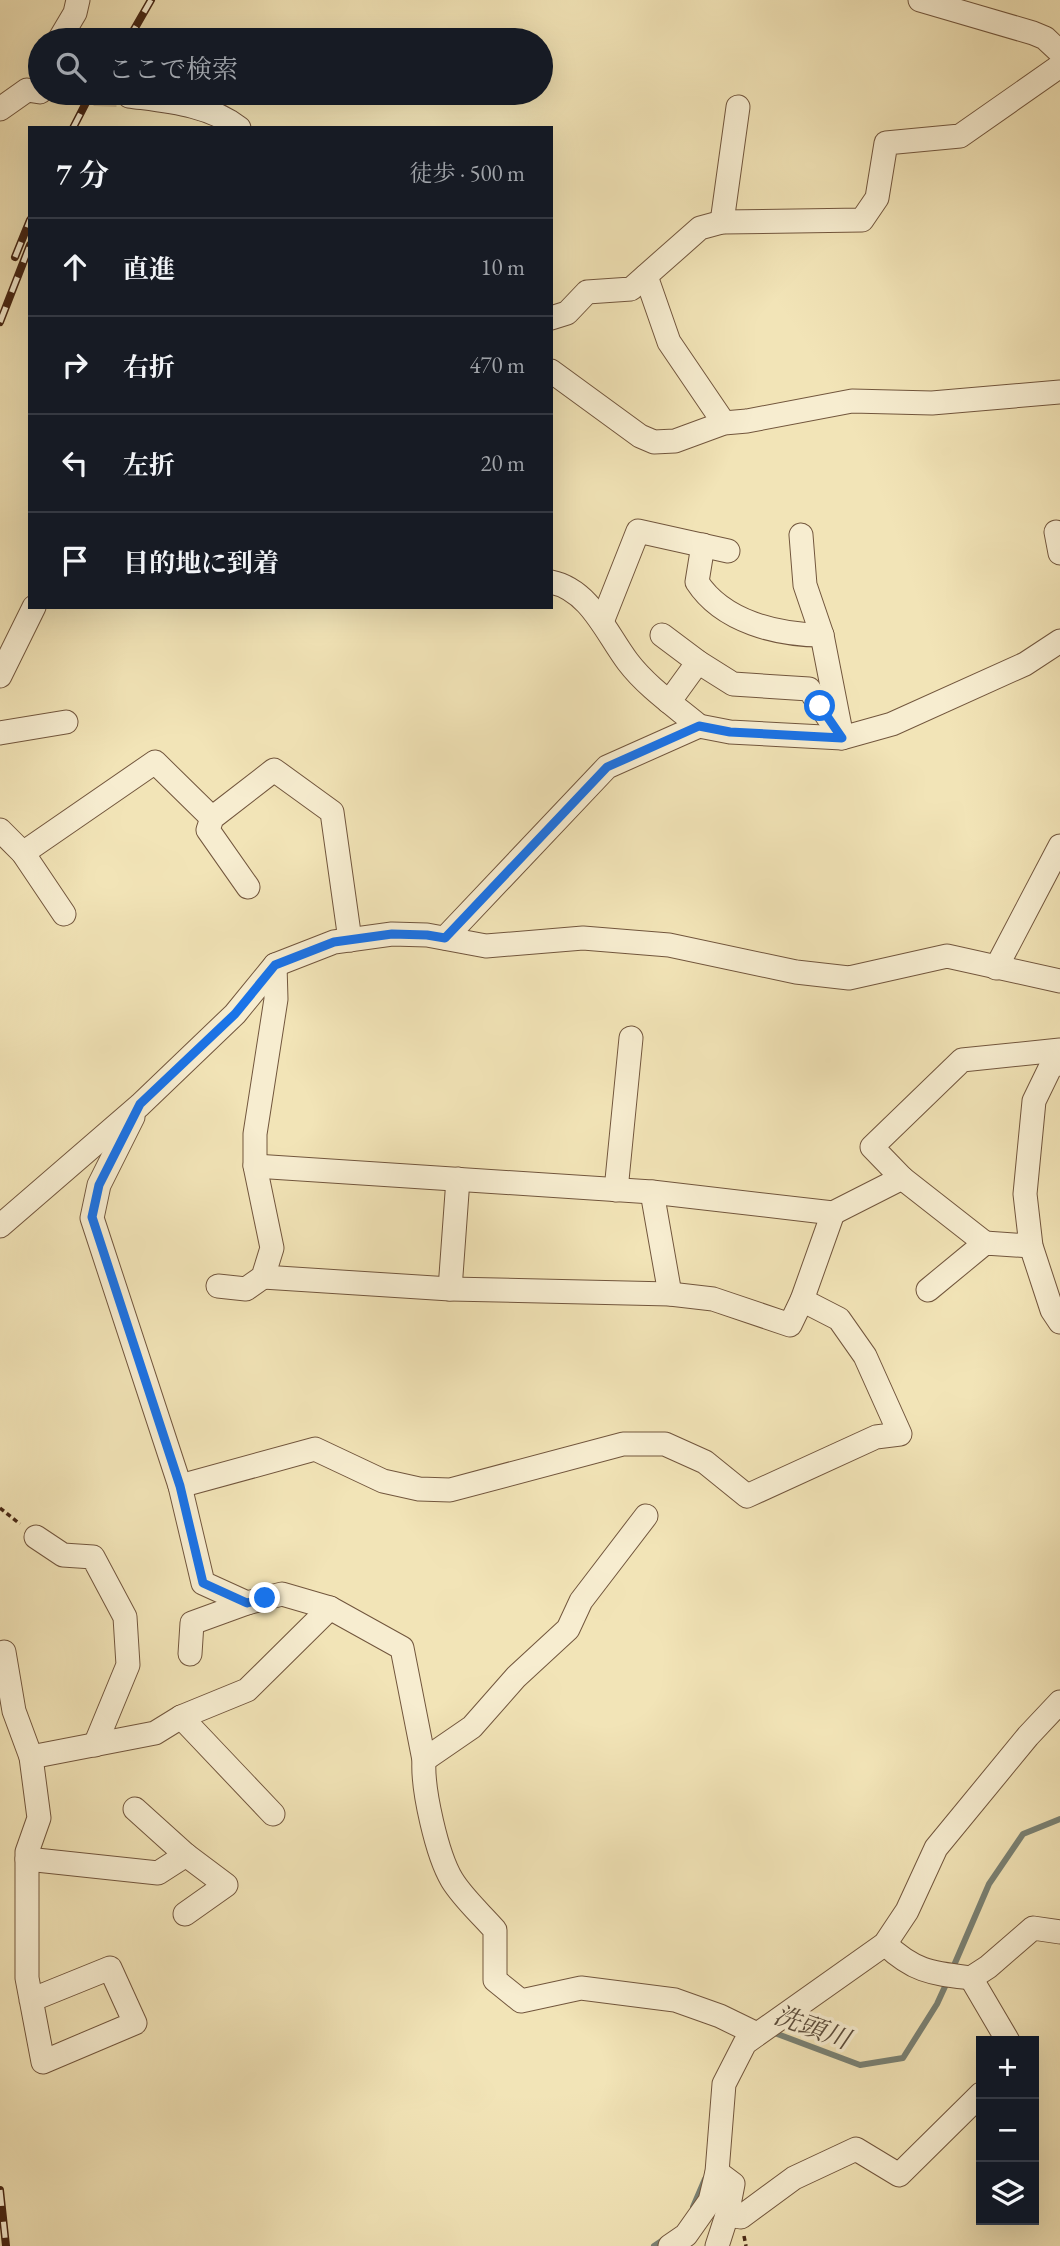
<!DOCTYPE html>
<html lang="ja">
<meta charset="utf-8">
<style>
body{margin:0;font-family:"EB Garamond","Noto Serif JP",serif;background:#20242c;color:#f1f3f6}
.controls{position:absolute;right:21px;bottom:21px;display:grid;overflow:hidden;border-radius:0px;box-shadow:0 7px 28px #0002}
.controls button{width:63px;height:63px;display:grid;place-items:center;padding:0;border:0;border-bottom:2px solid #363941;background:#171b24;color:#f1f3f6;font:35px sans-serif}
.stop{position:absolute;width:21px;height:21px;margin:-16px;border:5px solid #1a73e8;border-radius:50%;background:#fff}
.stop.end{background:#1a73e8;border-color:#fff;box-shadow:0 2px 7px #0008}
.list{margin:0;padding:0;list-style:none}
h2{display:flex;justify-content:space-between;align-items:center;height:91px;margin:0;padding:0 28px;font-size:30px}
h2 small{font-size:23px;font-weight:400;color:#9ea1a6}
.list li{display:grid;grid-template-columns:46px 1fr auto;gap:21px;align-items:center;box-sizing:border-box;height:98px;padding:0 28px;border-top:2px solid #363941}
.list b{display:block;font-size:26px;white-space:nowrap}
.list em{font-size:23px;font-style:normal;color:#9ea1a6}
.icon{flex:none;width:38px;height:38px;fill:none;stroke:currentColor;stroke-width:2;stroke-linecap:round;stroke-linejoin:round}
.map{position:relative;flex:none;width:1060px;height:2246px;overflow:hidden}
.search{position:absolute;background:#171b24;box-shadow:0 7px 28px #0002;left:28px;top:28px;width:525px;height:77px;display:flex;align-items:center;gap:18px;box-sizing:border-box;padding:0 24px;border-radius:38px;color:#9ea1a6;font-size:26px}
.panel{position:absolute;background:#171b24;box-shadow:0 7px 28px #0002;left:28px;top:126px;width:525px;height:483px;border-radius:0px}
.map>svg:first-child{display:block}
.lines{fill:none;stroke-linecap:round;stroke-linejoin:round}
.stream{stroke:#7a8275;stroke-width:6}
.minor-tunnel{stroke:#d0be96;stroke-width:23;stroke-dasharray:23 11;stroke-linecap:butt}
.minor-casing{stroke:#72563d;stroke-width:25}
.path{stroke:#472714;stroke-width:3.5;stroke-dasharray:5 3.5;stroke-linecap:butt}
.minor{stroke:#f7edd0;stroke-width:23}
.rail-casing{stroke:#472714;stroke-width:8}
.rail{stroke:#f7edd0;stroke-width:5;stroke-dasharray:16;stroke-linecap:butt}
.route{stroke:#1a73e8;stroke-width:9}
.labels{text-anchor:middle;stroke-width:7;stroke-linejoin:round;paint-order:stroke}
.water-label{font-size:26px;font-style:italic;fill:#5c4d3c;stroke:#f7edd0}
</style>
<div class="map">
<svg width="1060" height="2246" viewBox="0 0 1060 2246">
<rect width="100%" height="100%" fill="#f2e4b7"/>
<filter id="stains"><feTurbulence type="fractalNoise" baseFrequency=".00286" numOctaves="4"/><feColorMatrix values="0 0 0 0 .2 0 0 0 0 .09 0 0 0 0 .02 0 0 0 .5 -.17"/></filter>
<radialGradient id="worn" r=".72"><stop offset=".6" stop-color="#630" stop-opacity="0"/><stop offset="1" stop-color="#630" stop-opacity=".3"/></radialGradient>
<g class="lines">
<!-- stream -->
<g class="stream">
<path d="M952 1970 989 1884 1023 1834 1060 1819"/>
<path d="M772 2032 860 2065 903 2058 937 2004 948 1980"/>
<path d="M693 2207 705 2179"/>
<path d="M654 2246 666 2238"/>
</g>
<!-- minor-tunnel -->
<path class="minor-tunnel" d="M60 93 129 96"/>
<!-- minor casing -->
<g class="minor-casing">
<g id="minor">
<path d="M920 0 1033 33 1045 38 1060 52"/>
<path d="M59 40 75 13 78 0"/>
<path d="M129 96C165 101 209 104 239 128"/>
<path d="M0 109 27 90 40 92"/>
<path d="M722 222 738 107"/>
<path d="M646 276 669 342 724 423"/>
<path d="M551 318 567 313 587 292 631 289 700 228 722 222 862 220 877 198 886 143 960 136 1060 66"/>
<path d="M551 371 640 436 654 442 675 441 724 423 747 421 852 401 932 403 1060 392"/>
<path d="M1056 532 1060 553"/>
<path d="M801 535 805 585 822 635 840 727"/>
<path d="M703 545 697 582C723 622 778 635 822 635"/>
<path d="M551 582C590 590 606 633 628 662 647 687 675 706 699 726"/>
<path d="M602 622 638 531 728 551"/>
<path d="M662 635 698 662 733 684 809 689 842 738"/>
<path d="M0 676 34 607"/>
<path d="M669 702 698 662"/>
<path d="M0 733 66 722"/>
<path d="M0 830 23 853 64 914"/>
<path d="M23 853 155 762 212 818"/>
<path d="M248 887 208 830 212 818 274 770 332 812 350 940"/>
<path d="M445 938 607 767 699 726 730 732 842 738 892 724 1025 664 1060 641"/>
<path d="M996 968 1060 846"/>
<path d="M1060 1062 1050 1068 1034 1101 1025 1194 1031 1246 1052 1310 1060 1322"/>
<path d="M133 1117 99 1185 92 1218 180 1486 203 1583 247 1603"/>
<path d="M255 1166 652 1192 833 1213 902 1178 985 1243"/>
<path d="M902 1178 872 1147 962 1060 1060 1050"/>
<path d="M616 1190 631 1038"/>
<path d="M652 1192 670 1294"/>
<path d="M0 1226 140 1105 235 1014 275 965 334 942 392 934 427 935 486 946 583 938 669 945 796 972 849 978 947 956 1060 981"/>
<path d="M263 1277 450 1289 670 1294 713 1299 790 1325 802 1300 833 1213"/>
<path d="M218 1286 246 1289 263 1277 272 1248 255 1166V1134L276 999 275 965"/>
<path d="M450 1289 458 1179"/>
<path d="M928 1290 985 1243 1031 1246"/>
<path d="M180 1486 315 1449 383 1481 419 1489 450 1490 623 1444H665L705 1462 747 1496 876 1437 900 1434 865 1356 839 1319 802 1300"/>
<path d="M36 1537 63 1555 93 1557 125 1617 128 1665 95 1745"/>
<path d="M4 1652 14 1711 31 1757 39 1818 27 1852V1978L43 2062 135 2023 110 1968 31 2000"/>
<path d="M190 1654 192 1623 247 1603 282 1594 330 1608 402 1648 424 1760C422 1789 437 1855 452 1880 463 1898 481 1914 495 1930V1980L521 2001 581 1988 675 2000 720 2016 757 2034"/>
<path d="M181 1717 273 1814"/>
<path d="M31 1757 155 1733 181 1717 247 1690 330 1608"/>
<path d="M424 1760 472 1727 516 1677 568 1629 581 1601 646 1516"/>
<path d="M135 1809 186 1855 226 1885 185 1914"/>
<path d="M27 1859 158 1873 186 1855"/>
<path d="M885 1944C915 1972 931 1973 971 1978L988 1967 1033 1928 1060 1932"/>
<path d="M971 1978 1008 2041"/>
<path d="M717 2172 733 2184 727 2215 741 2217 794 2178 856 2149 899 2175 981 2094"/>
<path d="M670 2246 686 2235 710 2201 717 2172 724 2084 745 2043 885 1944 907 1911 936 1848 1028 1736 1060 1702"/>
<path d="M717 2246 727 2215"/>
</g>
</g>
<!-- path -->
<g class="path">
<path d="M0 1508 20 1524"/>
<path d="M744 2236 746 2246"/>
</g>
<!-- minor -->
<use href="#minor" class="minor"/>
<!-- rail casing -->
<g class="rail-casing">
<g id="rail">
<path d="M128 40 151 0"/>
<path d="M73 128 91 93"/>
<path d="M15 257 30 220"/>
<path d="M0 322 30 245"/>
<path d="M0 2190 6 2246"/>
</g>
</g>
<!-- rail -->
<use href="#rail" class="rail"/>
</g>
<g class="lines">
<!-- route -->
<path class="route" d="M265 1598 247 1603 203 1583 180 1486 92 1217 99 1185 140 1104 235 1014 275 965 334 942 392 934 427 935 445 938 607 767 699 726 730 732 842 738 820 706"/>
</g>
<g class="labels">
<!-- water labels -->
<g class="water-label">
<text transform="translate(812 2027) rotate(20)" y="9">洗頭川</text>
</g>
</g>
<rect width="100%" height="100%" filter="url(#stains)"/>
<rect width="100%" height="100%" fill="url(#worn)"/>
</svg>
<div class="controls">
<button>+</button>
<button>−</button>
<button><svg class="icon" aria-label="layers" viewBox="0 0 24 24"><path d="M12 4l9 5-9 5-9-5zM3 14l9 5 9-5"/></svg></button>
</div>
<div class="stop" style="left:820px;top:706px"></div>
<div class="stop end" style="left:265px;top:1598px"></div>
<div class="search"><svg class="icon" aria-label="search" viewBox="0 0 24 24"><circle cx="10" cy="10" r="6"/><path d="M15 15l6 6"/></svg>ここで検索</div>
<section class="panel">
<h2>7 分<small>徒歩 · 500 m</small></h2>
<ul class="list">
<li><svg class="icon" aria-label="ahead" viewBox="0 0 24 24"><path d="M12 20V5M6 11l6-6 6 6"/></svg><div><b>直進</b></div><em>10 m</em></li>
<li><svg class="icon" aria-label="right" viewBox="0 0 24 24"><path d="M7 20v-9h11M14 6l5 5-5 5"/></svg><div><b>右折</b></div><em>470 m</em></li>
<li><svg class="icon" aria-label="left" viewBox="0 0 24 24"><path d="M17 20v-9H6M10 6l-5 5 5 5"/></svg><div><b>左折</b></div><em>20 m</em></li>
<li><svg class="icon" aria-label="arrive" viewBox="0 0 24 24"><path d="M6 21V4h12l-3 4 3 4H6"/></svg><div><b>目的地に到着</b></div></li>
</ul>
</section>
</div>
